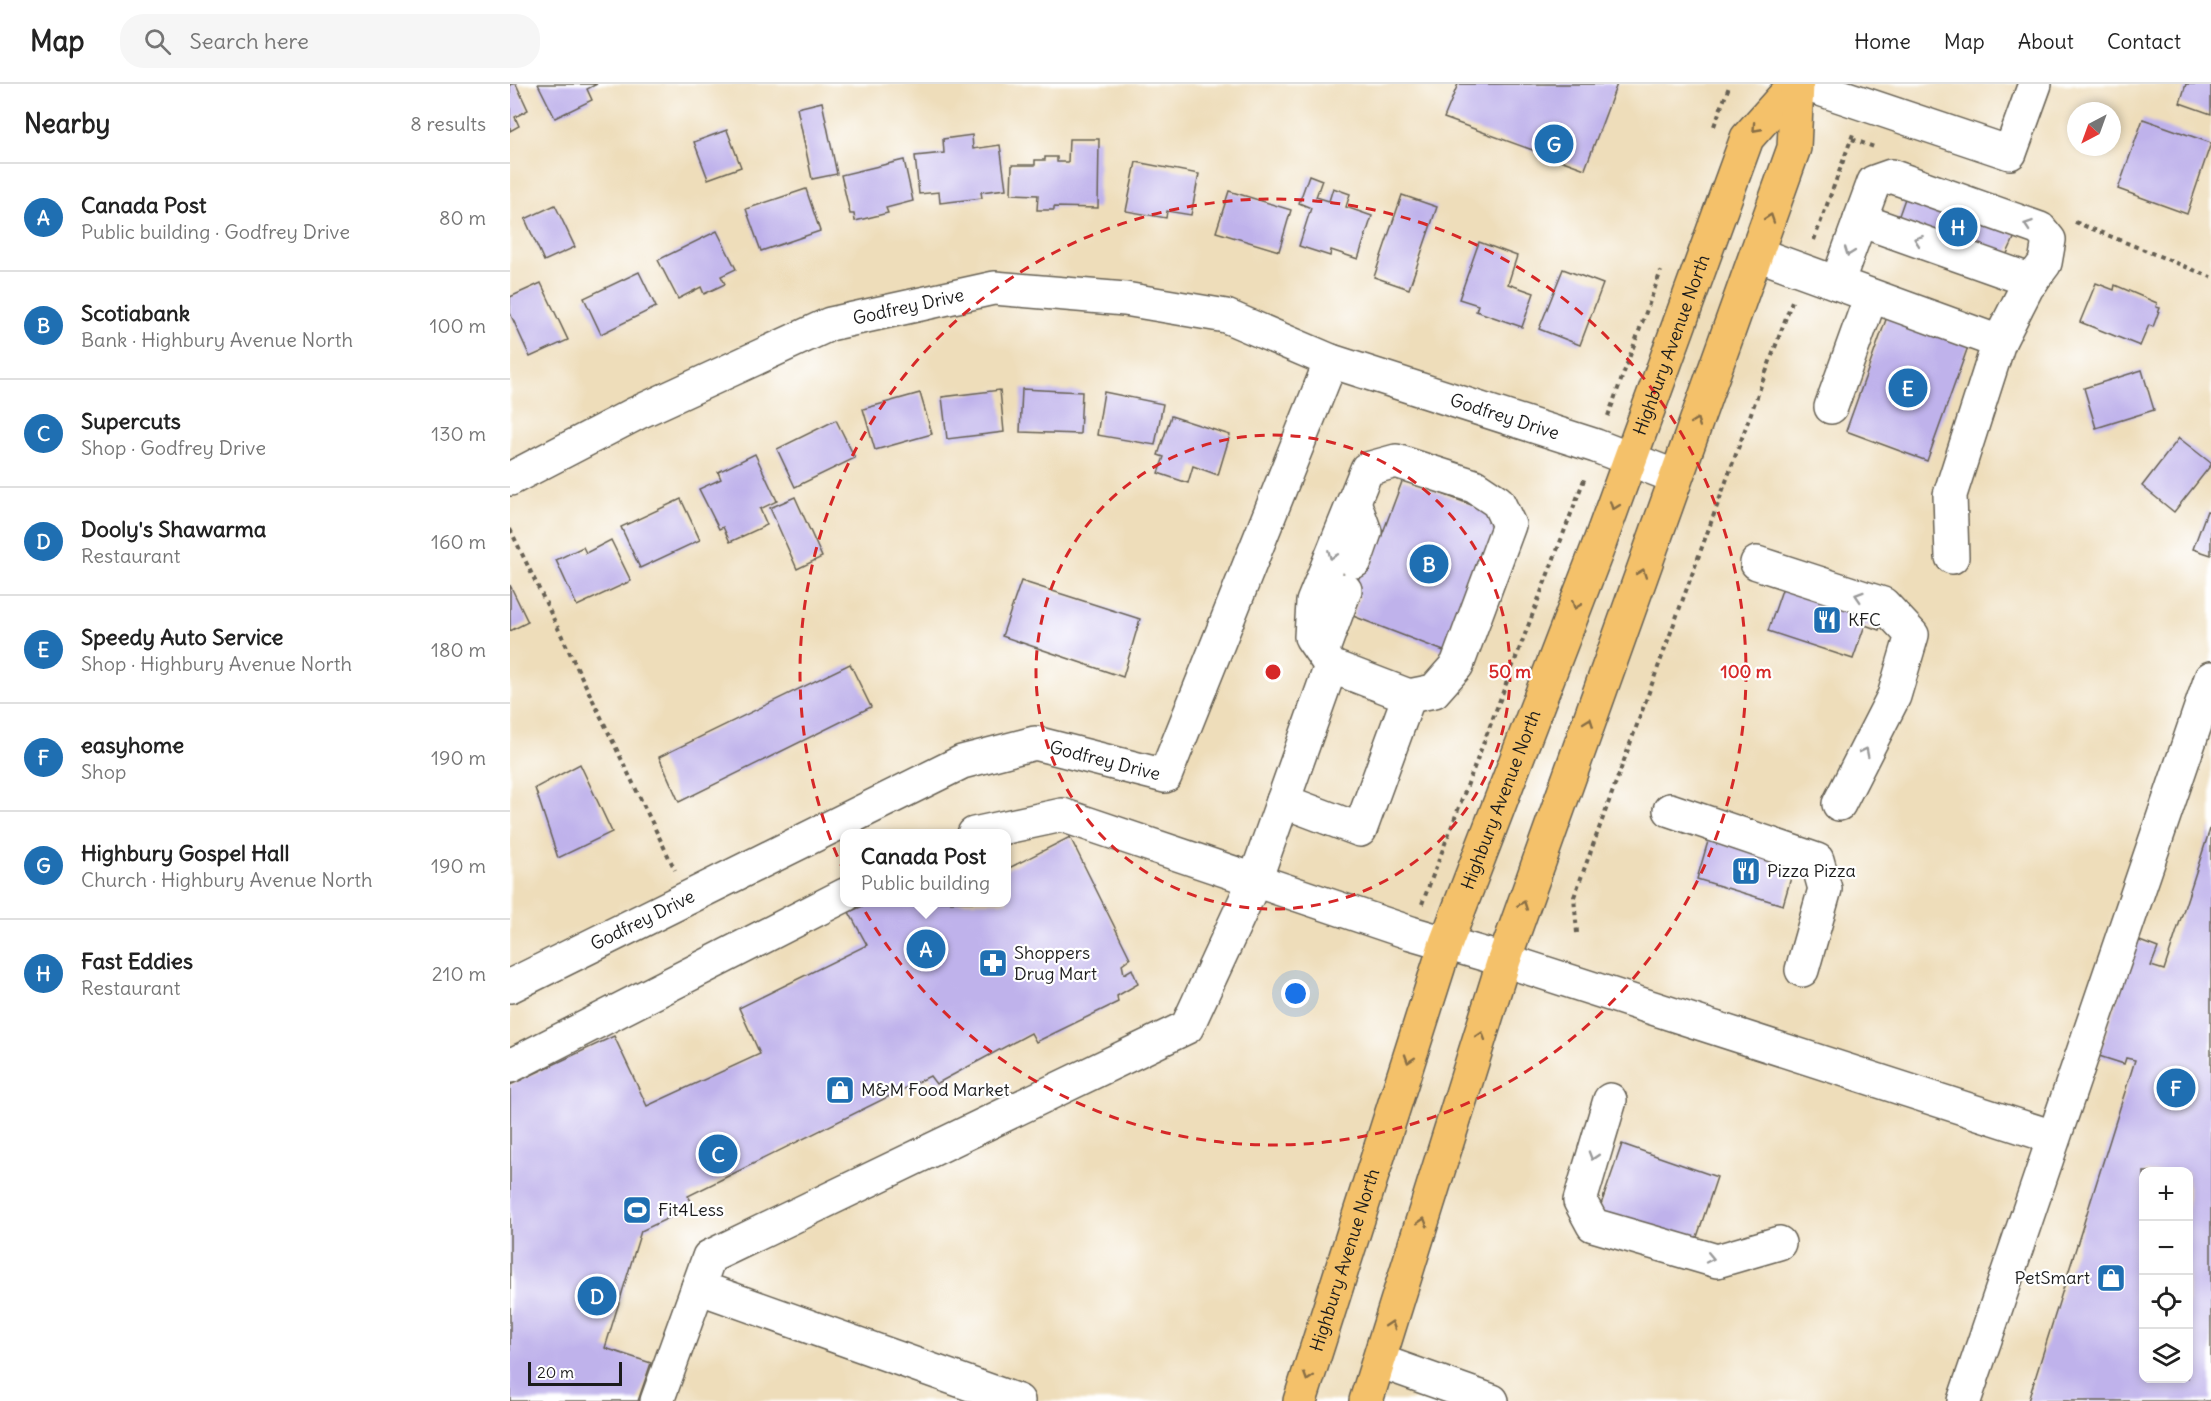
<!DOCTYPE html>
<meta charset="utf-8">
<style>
body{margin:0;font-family:Delius,sans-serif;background:#f6f6f6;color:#222}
.controls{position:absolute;right:18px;bottom:18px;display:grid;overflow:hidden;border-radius:12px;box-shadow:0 3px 9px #0003}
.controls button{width:54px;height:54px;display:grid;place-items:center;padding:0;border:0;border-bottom:2px solid #e0e0e0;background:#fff;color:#222;font:30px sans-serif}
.compass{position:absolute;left:1557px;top:18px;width:54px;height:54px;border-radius:50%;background:#fff;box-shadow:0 3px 9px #0003;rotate:221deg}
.scale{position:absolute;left:18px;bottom:15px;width:94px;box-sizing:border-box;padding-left:6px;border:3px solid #1c1c1c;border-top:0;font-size:16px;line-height:21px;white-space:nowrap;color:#1c1c1c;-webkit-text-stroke:4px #fff;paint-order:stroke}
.you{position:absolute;left:786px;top:910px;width:21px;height:21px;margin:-15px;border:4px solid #fff;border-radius:50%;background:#1a73e8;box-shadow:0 0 0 9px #1a73e833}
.badge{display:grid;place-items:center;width:39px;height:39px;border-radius:50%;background:#1f6fb2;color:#fff;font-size:20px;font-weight:700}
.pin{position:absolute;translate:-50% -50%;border:3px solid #fff;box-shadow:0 2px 6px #0006}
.popup{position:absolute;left:330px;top:745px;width:171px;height:78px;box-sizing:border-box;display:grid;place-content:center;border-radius:12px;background:#fff;filter:drop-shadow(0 2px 4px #0005);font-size:20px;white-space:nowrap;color:#767676}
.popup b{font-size:22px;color:#222}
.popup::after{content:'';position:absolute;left:50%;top:100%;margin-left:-12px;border:12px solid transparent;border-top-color:#fff}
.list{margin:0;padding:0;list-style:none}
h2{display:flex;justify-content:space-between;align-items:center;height:78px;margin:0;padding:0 24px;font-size:26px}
h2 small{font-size:20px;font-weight:400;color:#767676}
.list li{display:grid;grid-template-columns:39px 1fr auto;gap:18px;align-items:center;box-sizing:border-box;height:108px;padding:0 24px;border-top:2px solid #e0e0e0}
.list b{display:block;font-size:22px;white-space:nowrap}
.list p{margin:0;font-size:20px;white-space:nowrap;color:#767676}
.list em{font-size:20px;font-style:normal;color:#767676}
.icon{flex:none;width:33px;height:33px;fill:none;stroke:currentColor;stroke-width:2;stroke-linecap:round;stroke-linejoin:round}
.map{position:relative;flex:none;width:1701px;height:1317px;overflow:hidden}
header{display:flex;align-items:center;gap:36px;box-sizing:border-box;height:84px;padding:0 30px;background:#fff;border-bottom:2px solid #e0e0e0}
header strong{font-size:28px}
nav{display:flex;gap:33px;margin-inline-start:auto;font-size:21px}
.search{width:420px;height:54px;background:#f6f6f6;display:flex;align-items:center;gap:15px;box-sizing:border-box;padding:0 21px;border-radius:24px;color:#767676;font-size:22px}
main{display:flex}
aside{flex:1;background:#fff}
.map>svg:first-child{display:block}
.building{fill:#bfb2eb;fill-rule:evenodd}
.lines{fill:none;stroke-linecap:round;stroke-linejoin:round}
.minor-casing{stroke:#666053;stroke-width:36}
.major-casing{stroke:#666053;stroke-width:36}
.path{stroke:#666053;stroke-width:4;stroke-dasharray:4.5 4.5;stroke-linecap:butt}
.minor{stroke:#fff;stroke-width:33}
.major{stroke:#f4c16b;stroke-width:33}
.oneway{stroke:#886e44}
.oneway2{stroke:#999}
.ring{fill:none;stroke:#d62828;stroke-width:3;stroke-dasharray:10 8}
.labels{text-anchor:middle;stroke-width:4.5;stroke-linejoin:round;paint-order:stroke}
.street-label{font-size:18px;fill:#1c1c1c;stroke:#fff}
.poi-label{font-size:18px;fill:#1c1c1c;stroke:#fff;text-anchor:start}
.centre{fill:#d62828;stroke:#fff;stroke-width:3}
.ring-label{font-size:18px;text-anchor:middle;font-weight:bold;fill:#d62828;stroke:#fff;stroke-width:4.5;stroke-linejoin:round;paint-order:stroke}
</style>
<header>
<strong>Map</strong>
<div class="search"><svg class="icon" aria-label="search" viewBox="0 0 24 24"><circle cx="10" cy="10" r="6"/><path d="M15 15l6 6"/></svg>Search here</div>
<nav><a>Home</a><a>Map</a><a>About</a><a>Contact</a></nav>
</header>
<main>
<aside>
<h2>Nearby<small>8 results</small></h2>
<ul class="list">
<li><span class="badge">A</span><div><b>Canada Post</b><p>Public building · Godfrey Drive</p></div><em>80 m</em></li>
<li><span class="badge">B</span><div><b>Scotiabank</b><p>Bank · Highbury Avenue North</p></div><em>100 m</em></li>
<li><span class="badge">C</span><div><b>Supercuts</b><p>Shop · Godfrey Drive</p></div><em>130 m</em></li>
<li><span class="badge">D</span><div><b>Dooly's Shawarma</b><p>Restaurant</p></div><em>160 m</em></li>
<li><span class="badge">E</span><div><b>Speedy Auto Service</b><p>Shop · Highbury Avenue North</p></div><em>180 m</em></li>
<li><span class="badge">F</span><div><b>easyhome</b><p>Shop</p></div><em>190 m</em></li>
<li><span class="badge">G</span><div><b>Highbury Gospel Hall</b><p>Church · Highbury Avenue North</p></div><em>190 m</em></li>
<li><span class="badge">H</span><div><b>Fast Eddies</b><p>Restaurant</p></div><em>210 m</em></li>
</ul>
</aside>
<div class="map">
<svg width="1701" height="1317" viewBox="0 0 1701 1317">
<rect width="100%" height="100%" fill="#fff"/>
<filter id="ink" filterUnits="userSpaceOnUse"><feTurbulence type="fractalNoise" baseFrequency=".0167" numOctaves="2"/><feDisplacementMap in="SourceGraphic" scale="12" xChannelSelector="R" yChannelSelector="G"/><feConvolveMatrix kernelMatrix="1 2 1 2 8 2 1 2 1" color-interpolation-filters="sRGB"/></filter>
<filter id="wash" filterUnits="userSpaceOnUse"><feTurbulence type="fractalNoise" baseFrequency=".008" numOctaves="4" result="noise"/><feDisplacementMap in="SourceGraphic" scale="24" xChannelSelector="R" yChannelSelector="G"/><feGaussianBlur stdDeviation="1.35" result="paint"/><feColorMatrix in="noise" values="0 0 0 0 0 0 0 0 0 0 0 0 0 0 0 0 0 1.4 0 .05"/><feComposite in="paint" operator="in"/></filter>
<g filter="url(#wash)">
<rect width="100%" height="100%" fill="#eeddba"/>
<g id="blocks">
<!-- building -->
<g class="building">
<path d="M0 0H6L18 26 5 33 9 42 0 47Z"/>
<path d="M28 0H87L77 5 82 16 45 34Z"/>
<path d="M948 0H1107L1075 85 934 34Z"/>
<path d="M1676 0H1701V30L1670 19Z"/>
<path d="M312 18 327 90 302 95 287 24Z"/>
<path d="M1633 35 1701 59 1677 130 1608 105Z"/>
<path d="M217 46 231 83 198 95 184 58Z"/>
<path d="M462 51 463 65 490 61 496 105 471 108 472 114 430 119 429 108 409 110 405 72 434 69 433 55Z"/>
<path d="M559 55H589L588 124 544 123V126H527L528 111 501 110 502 81H525V76H535V73H547V78H558Z"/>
<path d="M394 76 403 117 376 124 378 129 345 137 344 130H340L331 91Z"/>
<path d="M626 78 689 90 681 131 657 127 656 134 616 127Z"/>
<path d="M799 91 812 96 806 113 819 117 823 104 840 110 836 123 862 132 848 175 821 166 820 172 789 162 801 124 789 119Z"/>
<path d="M296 105 310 147 251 167 236 125Z"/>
<path d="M1398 106 1506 150 1495 174 1387 137Z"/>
<path d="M719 107 781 126 769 167 706 148Z"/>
<path d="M892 111 927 123 899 205 864 193Z"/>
<path d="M45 121 65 163 34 177 15 135Z"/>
<path d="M207 147 226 185 211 192 215 200 194 210 191 203 168 215 148 176Z"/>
<path d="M969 158 1007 172 998 200 1024 209 1012 243 966 227 968 221 949 215Z"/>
<path d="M1053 185 1093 200 1070 261 1029 245Z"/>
<path d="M129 188 146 223 91 250 74 214Z"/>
<path d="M31 199 58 256 20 273 0 229V213Z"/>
<path d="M1586 199 1604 206 1605 201 1647 219 1646 223 1650 224 1643 243 1639 241 1630 262 1570 238Z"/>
<path d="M1378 230 1459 260 1417 377 1336 347Z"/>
<path d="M1632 286 1644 326 1586 344 1574 304Z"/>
<path d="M512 305 572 308 570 350 510 348Z"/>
<path d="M490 306 494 348 437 355 432 313Z"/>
<path d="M594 308 653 320 645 361 587 351Z"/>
<path d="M410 309 422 350 365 366 353 325Z"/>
<path d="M661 332 720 351 708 391 683 382 678 399 648 389 654 373 648 371Z"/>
<path d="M326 336 345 374 285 403 267 365Z"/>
<path d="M1669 354 1701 379V381L1664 428 1632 402Z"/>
<path d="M245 370 267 417 250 425 257 441 220 458 213 443 209 445 189 405 211 395 208 388Z"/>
<path d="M893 395 993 433 944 571 843 532 850 512 826 503 837 474 860 483Z"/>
<path d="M285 413 312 473 287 485 260 424Z"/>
<path d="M171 415 190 456 130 484 111 443Z"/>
<path d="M1697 427 1701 428V471L1683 465Z"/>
<path d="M101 456 121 497 67 522 46 476 73 463 76 469Z"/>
<path d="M511 497 630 535 613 593 492 552Z"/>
<path d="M1275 497 1375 531 1369 546 1355 541 1343 575 1258 547Z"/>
<path d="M0 501 18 538 0 547Z"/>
<path d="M340 580 361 623 169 718 149 673Z"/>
<path d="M70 680 102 748 48 774 25 704Z"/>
<path d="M1701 742V1317H1518L1625 976 1616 974 1614 980 1589 972 1627 856 1648 864 1641 882 1654 886ZM1634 1088H1678V1294H1634Z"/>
<path d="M560 753 620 874 612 880 614 890 622 885 628 900 607 912 608 918 526 958 521 949 426 1000 420 992 178 1112 184 1122 131 1147 95 1264 141 1279 128 1317H0V1001L104 952 137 1022 250 970 229 924 357 861 339 828 362 818H497V785Z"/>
<path d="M1199 754 1285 780 1273 821 1187 795Z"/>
<path d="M1112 1060 1207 1093 1182 1168 1086 1135Z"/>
</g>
</g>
</g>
<g filter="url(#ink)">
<use href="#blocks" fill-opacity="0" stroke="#666053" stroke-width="1.5"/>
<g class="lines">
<!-- minor casing -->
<g class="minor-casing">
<g id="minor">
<path d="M1295 0 1500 69 1525 0"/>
<path d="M1350 136 1522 197"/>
<path d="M1247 170 1489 258 1440 411 1442 473"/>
<path d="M1327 199 1364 98 1381 92 1530 145 1539 156 1535 179 1517 203 1489 258"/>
<path d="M1321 323 1361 212"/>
<path id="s1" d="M0 395 127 329 320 240 484 204 615 215 716 232 821 277 1086 362 1166 393"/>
<path d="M844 418 855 448 845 477"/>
<path d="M1247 479 1373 520 1402 551 1384 612 1329 720"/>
<path d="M812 568 835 506"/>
<path d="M773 717 850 746 899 612"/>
<path d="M1160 726 1307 776 1315 805 1292 886"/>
<path d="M464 750 552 731 901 849 994 876 1543 1053"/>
<path id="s2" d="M0 902 452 678 525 659 655 692 821 277"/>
<path d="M0 982 335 811"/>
<path d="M1100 1016 1070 1117 1083 1141 1207 1177 1269 1159"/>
<path d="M188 1203 508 1317"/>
<path d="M869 1277 982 1317"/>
<path d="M147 1317 199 1173 677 943 745 796 821 582 801 553 803 518 857 385 886 377 964 402 988 418 999 441 947 581 924 607 899 612 821 582"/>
<path d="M1454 1317 1701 594"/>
</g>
</g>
<!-- major casing -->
<g class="major-casing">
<g id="major">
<path id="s3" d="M790 1317 936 859 1087 466 1237 54 1285 0"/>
<path d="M856 1317 994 876 1284 64 1287 0"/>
</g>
</g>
<!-- path -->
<g class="path">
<path d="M1204 42 1220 0"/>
<path d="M1342 55 1364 63"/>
<path d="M1565 138 1701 193"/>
<path d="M1304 156 1343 50"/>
<path d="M1098 332 1151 187"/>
<path d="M0 445 165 786"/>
<path d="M912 820 1075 393"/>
<path d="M1067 849 1064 813 1282 217"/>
</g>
<!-- minor -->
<use href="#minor" class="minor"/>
<!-- major -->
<use href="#major" class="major"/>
</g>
<!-- one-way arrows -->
<defs><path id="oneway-chevron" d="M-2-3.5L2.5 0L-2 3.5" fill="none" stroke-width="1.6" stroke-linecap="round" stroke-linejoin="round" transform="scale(1.5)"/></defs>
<g class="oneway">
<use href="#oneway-chevron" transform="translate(1246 44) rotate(132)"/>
<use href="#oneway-chevron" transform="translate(1260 134) rotate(-71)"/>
<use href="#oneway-chevron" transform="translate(1186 338) rotate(-70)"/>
<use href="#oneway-chevron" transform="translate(1104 422) rotate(110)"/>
<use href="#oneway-chevron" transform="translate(1132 489) rotate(-70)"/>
<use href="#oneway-chevron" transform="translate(1066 521) rotate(111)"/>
<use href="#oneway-chevron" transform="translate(1079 638) rotate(-70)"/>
<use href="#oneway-chevron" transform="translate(1013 821) rotate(-70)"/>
<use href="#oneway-chevron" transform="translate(971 952) rotate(-73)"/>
<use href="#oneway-chevron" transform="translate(899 975) rotate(108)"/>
<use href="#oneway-chevron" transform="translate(913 1138) rotate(-73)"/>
<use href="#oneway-chevron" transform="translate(881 1241) rotate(-72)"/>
<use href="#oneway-chevron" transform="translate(798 1293) rotate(108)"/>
</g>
<g class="oneway2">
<use href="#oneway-chevron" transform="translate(1518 141) rotate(-161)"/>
<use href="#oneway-chevron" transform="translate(1408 156) rotate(-160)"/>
<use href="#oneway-chevron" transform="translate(1339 168) rotate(110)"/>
<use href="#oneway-chevron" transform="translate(822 471) rotate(112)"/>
<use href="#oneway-chevron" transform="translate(1349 512) rotate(-162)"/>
<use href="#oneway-chevron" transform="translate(1355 668) rotate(-63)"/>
<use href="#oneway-chevron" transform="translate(1083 1072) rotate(107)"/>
<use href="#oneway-chevron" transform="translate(1200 1174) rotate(12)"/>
</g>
</g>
<!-- distance rings -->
<g class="ring">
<circle cx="763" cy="588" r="237"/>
<circle cx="763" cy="588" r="473"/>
</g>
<!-- icons -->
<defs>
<g id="restaurant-square" transform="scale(1.5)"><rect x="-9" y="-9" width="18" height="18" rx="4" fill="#1f6fb2" stroke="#fff"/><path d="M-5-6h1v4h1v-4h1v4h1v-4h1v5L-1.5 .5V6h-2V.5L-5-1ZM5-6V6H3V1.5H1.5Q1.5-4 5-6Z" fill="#fff"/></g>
<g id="pharmacy-square" transform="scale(1.5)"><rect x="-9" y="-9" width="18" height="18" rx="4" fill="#1f6fb2" stroke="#fff"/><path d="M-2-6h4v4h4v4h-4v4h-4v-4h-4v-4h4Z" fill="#fff"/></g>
<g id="shop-square" transform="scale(1.5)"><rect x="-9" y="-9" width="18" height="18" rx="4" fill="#1f6fb2" stroke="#fff"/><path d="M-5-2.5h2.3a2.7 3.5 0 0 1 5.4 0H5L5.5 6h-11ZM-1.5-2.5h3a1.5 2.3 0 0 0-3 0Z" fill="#fff"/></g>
<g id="stadium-square" transform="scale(1.5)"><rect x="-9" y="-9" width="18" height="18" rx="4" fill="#1f6fb2" stroke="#fff"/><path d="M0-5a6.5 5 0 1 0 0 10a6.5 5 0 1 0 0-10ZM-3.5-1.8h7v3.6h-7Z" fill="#fff"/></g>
</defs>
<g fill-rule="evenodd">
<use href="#restaurant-square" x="1317" y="536"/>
<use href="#restaurant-square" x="1236" y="787"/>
<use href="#pharmacy-square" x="483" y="879"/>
<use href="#shop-square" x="330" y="1006"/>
<use href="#stadium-square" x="127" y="1126"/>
<use href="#shop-square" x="1601" y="1194"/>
</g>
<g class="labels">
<!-- street labels -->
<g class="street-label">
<text dy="6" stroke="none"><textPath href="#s1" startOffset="436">Godfrey Drive</textPath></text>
<text dy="6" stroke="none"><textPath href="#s3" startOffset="1120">Highbury Avenue North</textPath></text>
<text dy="6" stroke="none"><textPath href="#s1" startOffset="1054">Godfrey Drive</textPath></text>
<text dy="6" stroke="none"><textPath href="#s2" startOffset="652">Godfrey Drive</textPath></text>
<text dy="6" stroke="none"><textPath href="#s3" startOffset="634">Highbury Avenue North</textPath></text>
<text dy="6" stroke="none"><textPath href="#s2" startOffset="148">Godfrey Drive</textPath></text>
<text dy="6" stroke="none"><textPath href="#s3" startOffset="148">Highbury Avenue North</textPath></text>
</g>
<!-- poi labels -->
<g class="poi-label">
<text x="1338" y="542">KFC</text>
<text x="1257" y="793">Pizza Pizza</text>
<text x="504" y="875">Shoppers<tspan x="504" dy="21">Drug Mart</tspan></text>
<text x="351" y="1012">M&amp;M Food Market</text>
<text x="148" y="1132">Fit4Less</text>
<text x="1580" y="1200" text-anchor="end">PetSmart</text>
</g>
</g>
<circle cx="763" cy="588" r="9" class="centre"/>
<g class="ring-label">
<text x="1000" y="594">50 m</text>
<text x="1236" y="594">100 m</text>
</g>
</svg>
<div class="controls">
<button>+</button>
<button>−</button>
<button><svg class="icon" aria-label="locate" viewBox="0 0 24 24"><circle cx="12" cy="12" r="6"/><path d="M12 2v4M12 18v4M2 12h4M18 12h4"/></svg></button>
<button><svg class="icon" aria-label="layers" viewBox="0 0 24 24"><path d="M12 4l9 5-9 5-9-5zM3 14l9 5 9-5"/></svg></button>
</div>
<svg class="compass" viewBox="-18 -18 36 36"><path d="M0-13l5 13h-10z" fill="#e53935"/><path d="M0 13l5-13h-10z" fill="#767676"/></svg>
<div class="scale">20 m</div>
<div class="you"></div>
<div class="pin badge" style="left:416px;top:865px">A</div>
<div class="popup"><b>Canada Post</b>Public building</div>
<div class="pin badge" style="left:919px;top:480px">B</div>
<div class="pin badge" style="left:208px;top:1070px">C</div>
<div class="pin badge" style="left:87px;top:1212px">D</div>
<div class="pin badge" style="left:1398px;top:304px">E</div>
<div class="pin badge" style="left:1666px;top:1004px">F</div>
<div class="pin badge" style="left:1044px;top:60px">G</div>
<div class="pin badge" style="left:1448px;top:143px">H</div>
</div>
</main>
